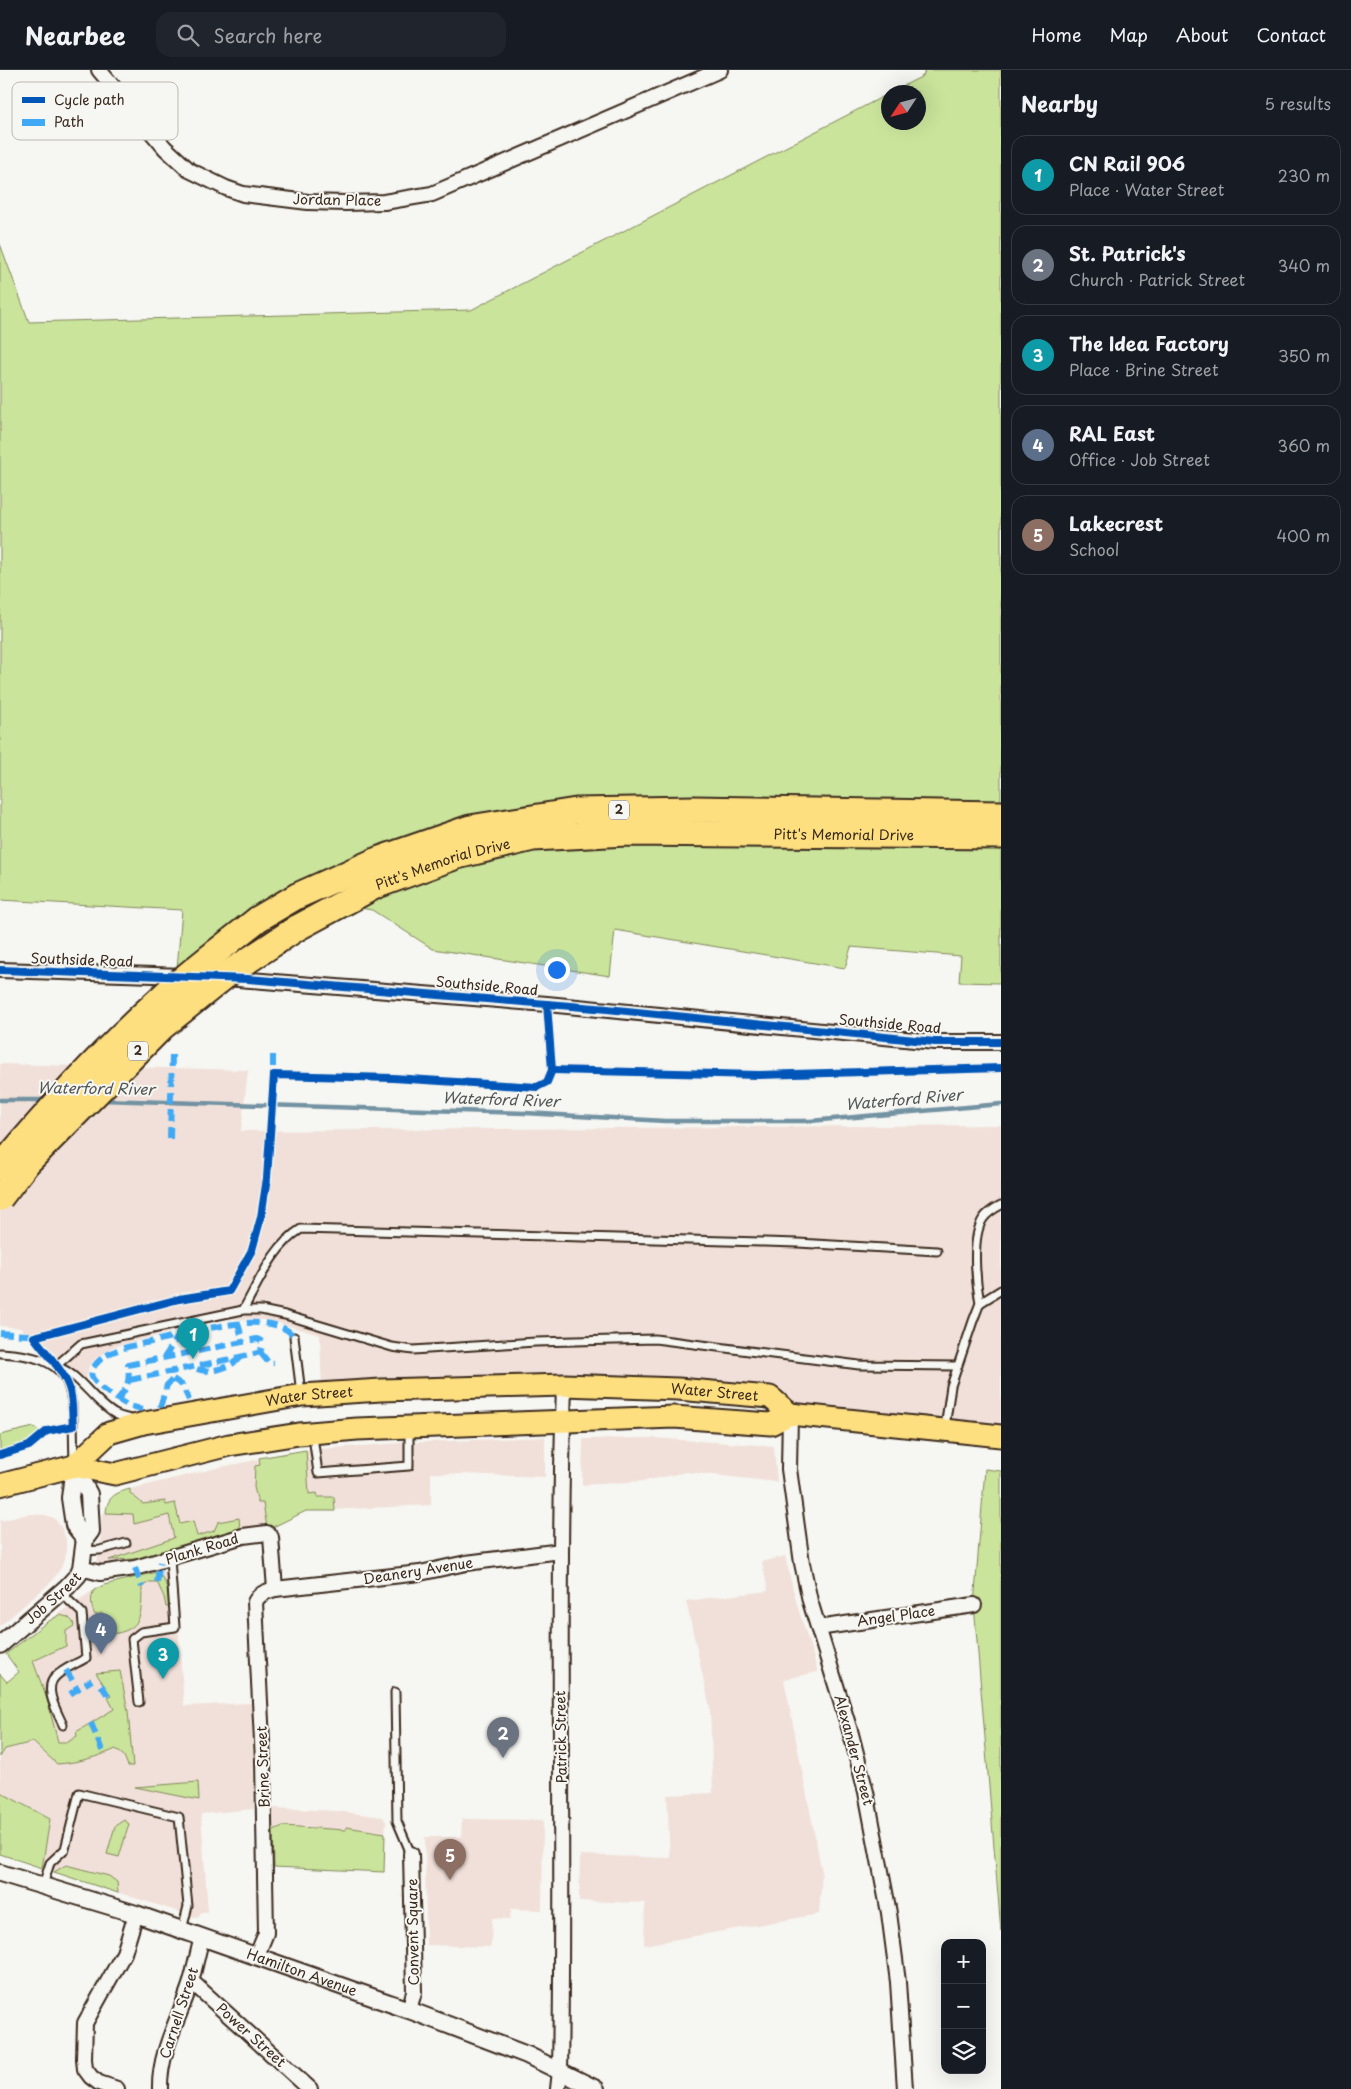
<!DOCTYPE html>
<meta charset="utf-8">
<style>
body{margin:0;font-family:"Playpen Sans",sans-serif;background:#20242c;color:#f1f3f6}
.controls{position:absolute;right:15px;bottom:15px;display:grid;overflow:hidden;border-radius:10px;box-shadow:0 5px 20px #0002}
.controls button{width:45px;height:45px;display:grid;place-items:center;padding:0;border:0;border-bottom:1px solid #363941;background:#171b24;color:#f1f3f6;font:25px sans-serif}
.compass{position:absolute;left:881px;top:15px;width:45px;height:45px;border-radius:50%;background:#171b24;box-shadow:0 5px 20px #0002;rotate:234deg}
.you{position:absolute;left:556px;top:899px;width:18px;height:18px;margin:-12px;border:4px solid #fff;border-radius:50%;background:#1a73e8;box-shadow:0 0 0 8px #1a73e833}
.badge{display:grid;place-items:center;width:32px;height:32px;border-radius:50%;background:#c8321e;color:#fff;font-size:16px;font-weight:700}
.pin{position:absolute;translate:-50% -41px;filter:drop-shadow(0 1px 2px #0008)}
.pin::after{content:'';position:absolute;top:26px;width:18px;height:15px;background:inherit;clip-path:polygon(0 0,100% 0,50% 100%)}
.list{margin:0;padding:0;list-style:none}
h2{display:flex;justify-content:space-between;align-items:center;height:65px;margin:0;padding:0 20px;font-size:21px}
h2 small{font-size:16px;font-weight:400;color:#9ea1a6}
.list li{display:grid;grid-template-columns:32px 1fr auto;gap:15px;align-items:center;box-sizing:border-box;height:80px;margin:0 10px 10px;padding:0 10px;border:1px solid #363941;border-radius:15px}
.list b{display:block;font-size:19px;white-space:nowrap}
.list p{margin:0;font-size:16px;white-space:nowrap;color:#9ea1a6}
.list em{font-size:16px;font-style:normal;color:#9ea1a6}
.icon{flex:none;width:28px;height:28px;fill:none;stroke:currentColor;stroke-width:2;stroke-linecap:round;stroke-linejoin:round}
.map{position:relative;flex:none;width:1001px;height:2019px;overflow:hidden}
header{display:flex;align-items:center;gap:30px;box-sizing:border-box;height:70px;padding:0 25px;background:#171b24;border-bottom:1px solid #363941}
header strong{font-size:24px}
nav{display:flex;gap:28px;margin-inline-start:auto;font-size:18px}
.search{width:350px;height:45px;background:#20242c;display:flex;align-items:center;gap:12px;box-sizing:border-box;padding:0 18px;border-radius:15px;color:#9ea1a6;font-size:19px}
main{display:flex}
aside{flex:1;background:#171b24}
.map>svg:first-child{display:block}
.built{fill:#f1e0d9}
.green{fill:#cae49b;stroke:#82875c}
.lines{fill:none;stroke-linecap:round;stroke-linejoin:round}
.stream{stroke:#7392a2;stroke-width:4.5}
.service-casing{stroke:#3b2a1e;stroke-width:11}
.minor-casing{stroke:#3b2a1e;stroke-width:18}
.tertiary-casing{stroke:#3b2a1e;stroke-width:20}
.primary-casing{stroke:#3b2a1e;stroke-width:25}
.motorway-casing{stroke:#3b2a1e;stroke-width:29}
.service{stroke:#f6f6f2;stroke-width:7}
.minor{stroke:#f6f6f2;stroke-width:14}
.tertiary{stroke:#f6f6f2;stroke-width:16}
.primary{stroke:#fddf80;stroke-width:21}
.motorway{stroke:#fddf80;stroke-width:25}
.motorway-bridge-casing{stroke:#3b2a1e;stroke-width:29;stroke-linecap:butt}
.motorway-bridge{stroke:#fddf80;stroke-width:25}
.quiet{stroke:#3fa9f5;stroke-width:6;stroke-dasharray:12 6;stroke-linecap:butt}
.cycleway-casing{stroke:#f6f6f2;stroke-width:11}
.cycleway{stroke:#0057b8;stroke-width:8}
.labels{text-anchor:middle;stroke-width:4;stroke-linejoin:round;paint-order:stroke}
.shield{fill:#f6f6f2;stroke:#73675e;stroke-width:1}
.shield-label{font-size:12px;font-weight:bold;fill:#3b2a1e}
.street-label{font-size:14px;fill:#3b2a1e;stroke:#f6f6f2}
.water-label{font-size:15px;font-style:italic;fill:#525655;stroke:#f6f6f2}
.key{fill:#f6f6f2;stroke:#beb9b2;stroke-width:1}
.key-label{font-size:14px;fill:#3b2a1e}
</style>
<header>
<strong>Nearbee</strong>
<div class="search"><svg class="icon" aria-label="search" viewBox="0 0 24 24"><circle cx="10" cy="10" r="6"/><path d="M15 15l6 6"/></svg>Search here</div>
<nav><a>Home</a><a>Map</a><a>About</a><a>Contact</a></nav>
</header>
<main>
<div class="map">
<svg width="1001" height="2019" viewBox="0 0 1001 2019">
<rect width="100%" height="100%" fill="#f6f6f2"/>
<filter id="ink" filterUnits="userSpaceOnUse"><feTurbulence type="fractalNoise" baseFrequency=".02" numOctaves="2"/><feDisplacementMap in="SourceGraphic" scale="10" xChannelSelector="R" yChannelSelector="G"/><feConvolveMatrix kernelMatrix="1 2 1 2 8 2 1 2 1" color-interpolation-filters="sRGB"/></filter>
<g filter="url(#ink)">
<!-- built -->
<g class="built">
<path d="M0 994 248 1000 241 1061 1001 1055V1366L790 1344 770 1327 322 1324 320 1265 268 1250 224 1249 113 1277 96 1288 89 1296 84 1318 56 1296 21 1258 0 1256Z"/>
<path d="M545 1367V1407L431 1403V1435L306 1441 271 1458 136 1489 103 1499 95 1498 100 1480 102 1443H106V1440L130 1422V1419L221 1397 306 1380 401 1373Z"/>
<path d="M652 1368 774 1376 777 1412 687 1402 644 1411 582 1415 583 1369Z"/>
<path d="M28 1444 45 1445 54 1448 61 1457 66 1469V1484L61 1498 51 1512 0 1556V1451Z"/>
<path d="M785 1486 796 1531 818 1602 784 1609 822 1802 819 1844 644 1875 645 1833 579 1831 580 1785 670 1788 667 1725 713 1723 710 1638 686 1531 768 1521 762 1492Z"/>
<path d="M174 1500 184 1636 252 1633 254 1739 201 1744 208 1842H201L198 1848 42 1798 50 1749 2 1723 0 1721V1687L5 1679 33 1672 47 1629 25 1569 59 1543 94 1520 137 1506Z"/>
<path d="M273 1738 336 1741 383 1747 386 1752 385 1763 347 1757 346 1760 283 1756 273 1760Z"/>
<path d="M462 1749 543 1750 542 1840 511 1839 510 1849 492 1848 491 1877 426 1875 425 1767H461Z"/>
</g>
<!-- green -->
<g class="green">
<path d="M925 0H1001V913L959 912 961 886 851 877 845 898 615 860 610 906 433 879 372 840 275 824 177 899 182 840 0 830V174L29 252 471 240 888 24V52H918V22H891L923 6Z"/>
<path d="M34 1357 40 1362 39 1365 29 1371 0 1382V1365Z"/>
<path d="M306 1380 309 1424 317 1423 318 1427H334L335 1441H306L271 1458H267L263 1433H258L254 1417 255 1396 260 1395 259 1388Z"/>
<path d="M985 1399 1001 1401V1861L974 1535Z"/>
<path d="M130 1419V1423L143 1434 165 1431 166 1435 175 1433 180 1454 193 1451 197 1466 214 1461 218 1452 239 1448 240 1461 178 1479 136 1489 109 1490 174 1468 169 1445 134 1454 133 1444 106 1443C107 1427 115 1423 130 1419Z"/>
<path d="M157 1502C167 1510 169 1525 171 1537H166L164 1527 157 1512H149L142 1517C142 1551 140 1562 103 1565L102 1543 95 1545C91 1538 90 1527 94 1520L104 1515Z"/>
<path d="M60 1545 68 1547 73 1552 74 1556 66 1561V1576L33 1591 47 1629 58 1672H68L77 1666 76 1662 114 1639 108 1628 111 1626 96 1603 120 1601 128 1641 133 1696H128L124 1686 116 1679C98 1687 76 1693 57 1694L33 1672 5 1679 0 1687V1604L7 1612 19 1602 6 1584 47 1552Z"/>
<path d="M198 1712 199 1730 135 1717Z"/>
<path d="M0 1721 2 1723 50 1749 42 1798 0 1784Z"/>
<path d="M124 1750 129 1754 119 1787 107 1784 115 1756Z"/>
<path d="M283 1756 346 1760V1757L385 1763 384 1802 274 1797 273 1760Z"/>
<path d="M66 1795 109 1806 117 1812 118 1823 54 1802Z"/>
</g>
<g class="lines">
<!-- stream -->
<g class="stream">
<path d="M0 1030H48"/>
<path d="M101 1030 525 1043 665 1051H810L1001 1034"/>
</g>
<!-- service casing -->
<g class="service-casing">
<g id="service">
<path d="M980 1233C976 1213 971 1167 983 1149 987 1143 995 1138 1001 1135"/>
<path d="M243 1240C259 1212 273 1176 301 1159L798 1173 937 1181"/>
<path d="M294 1267 301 1323"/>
<path d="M0 1283C83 1287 71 1323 74 1390"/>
<path d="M56 1296 81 1274 243 1240H261L285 1245 392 1277 413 1280 535 1272 655 1269 859 1295 957 1296"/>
<path d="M58 1297C78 1303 95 1333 115 1344 120 1347 128 1348 134 1350"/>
<path d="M945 1357 951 1316 973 1251 980 1233 1001 1220"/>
<path d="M313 1366 318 1403 409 1396V1359"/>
<path d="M84 1481 100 1480 126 1473"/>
<path d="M61 1523 82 1543 86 1588C76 1594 63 1599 55 1607 43 1619 58 1643 63 1655"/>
<path d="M395 1622 397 1751 411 1784"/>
<path d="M139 1632 132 1569 141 1562 175 1557 170 1489"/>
<path d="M43 1815 50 1793 65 1779 79 1723 179 1747 188 1836 182 1860"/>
</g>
</g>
<!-- minor casing -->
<g class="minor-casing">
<g id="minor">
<path d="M99 0 165 78 189 100 226 118 243 124 308 132 346 133 384 132 432 124 720 0"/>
<path d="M0 900 184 906"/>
<path d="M226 908 547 934 935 972H1001"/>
<path d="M790 1344 789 1399 802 1493 810 1531 851 1664 866 1722 889 1843 898 1912 905 2019"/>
<path d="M81 1498 100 1503 135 1498 243 1466 267 1463 271 1467 275 1519"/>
<path d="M818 1558 974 1535"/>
<path d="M257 1885 266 1863 263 1691 255 1532C260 1523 265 1522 275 1519L420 1503 466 1493 561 1481"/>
<path d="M191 1911 310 2019"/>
<path d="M409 1940 414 1922 411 1784"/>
<path d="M117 2019 99 2013 91 2007 85 1999 84 1989 85 1953 124 1883 136 1844"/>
<path d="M160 2019C159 1982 180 1947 191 1912 195 1897 198 1882 202 1867"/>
<path d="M558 2019 560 2001C564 1772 557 1544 564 1315"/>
</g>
</g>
<!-- tertiary casing -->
<g class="tertiary-casing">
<g id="tertiary">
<path d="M74 1396 70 1428 74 1455 85 1469"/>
<path id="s1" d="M0 1575 67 1517 78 1505 81 1498 85 1469 91 1461 89 1424 74 1396"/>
<path id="s2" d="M0 1803 136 1844 409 1940 527 1985 596 2019"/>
</g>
</g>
<!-- primary casing -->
<g class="primary-casing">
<g id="primary">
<path d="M790 1344 1001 1366"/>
<path id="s3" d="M74 1396 109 1363 144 1353 302 1325 381 1320 564 1315 678 1319 770 1327 790 1344"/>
<path d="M0 1415 74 1396 115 1404 229 1375 299 1364 357 1359 674 1347 771 1354 790 1344"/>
</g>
</g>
<!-- motorway casing -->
<g class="motorway-casing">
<g id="motorway">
<path d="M258 849 297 826 380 789 470 758 576 741 694 739 1001 744"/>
<path id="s4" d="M297 858 375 816 457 786 533 768 626 763 1001 766"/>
</g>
</g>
<!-- service -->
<use href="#service" class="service"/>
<!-- minor -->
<use href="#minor" class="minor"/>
<!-- tertiary -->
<use href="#tertiary" class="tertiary"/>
<!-- primary -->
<use href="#primary" class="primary"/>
<!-- motorway -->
<use href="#motorway" class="motorway"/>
<!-- motorway-bridge casing -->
<g class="motorway-bridge-casing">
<g id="motorway-bridge">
<path d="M0 1098C51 1037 104 979 163 926 193 899 227 874 258 849"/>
<path d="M0 1128 27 1093 162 957 229 903 297 858"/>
</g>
</g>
<!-- motorway-bridge -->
<use href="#motorway-bridge" class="motorway-bridge"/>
<!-- quiet -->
<g class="quiet">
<path d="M273 985V1008"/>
<path d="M170 1069 172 984"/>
<path d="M238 1253 243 1272"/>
<path d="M0 1263 38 1266"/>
<path d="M260 1282 269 1293H274"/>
<path d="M164 1288 179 1265"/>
<path d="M197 1299C210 1304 233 1297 240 1287"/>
<path d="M173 1309 182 1315 189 1330"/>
<path d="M118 1329C128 1317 130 1311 128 1295L257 1269 261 1271 262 1277 260 1282 254 1284 130 1310"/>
<path d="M160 1337 167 1315 173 1309 172 1301"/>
<path d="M143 1339C138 1338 132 1337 128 1335 120 1332 95 1315 92 1307 90 1303 93 1297 96 1294 110 1277 140 1275 159 1270 188 1263 275 1237 294 1267"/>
<path d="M135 1498 142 1517"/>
<path d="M157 1512 160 1492"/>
<path d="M66 1600 78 1620"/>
<path d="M101 1615 107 1624 106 1625"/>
<path d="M70 1624 92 1610"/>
<path d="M91 1653 104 1685"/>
</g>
<!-- cycleway casing -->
<g class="cycleway-casing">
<g id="cycleway">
<path d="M0 900 248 909 607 939 935 972H1001"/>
<path d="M552 1000 759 1005 1001 998"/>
<path d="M0 1385 29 1376 47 1361 73 1356C72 1345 73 1332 70 1321 65 1301 46 1284 34 1267L179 1229 229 1221 252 1180 261 1147 267 1108 274 1005 393 1008 537 1017 547 1012 552 1000 547 934"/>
</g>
</g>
<!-- cycleway -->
<use href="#cycleway" class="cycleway"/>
</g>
</g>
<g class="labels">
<!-- shield labels -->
<g class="shield">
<rect x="609" y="730.5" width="20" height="19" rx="4"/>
<rect x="128" y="971.5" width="20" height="19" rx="4"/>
</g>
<g class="shield-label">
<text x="619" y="744">2</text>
<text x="138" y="985">2</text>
</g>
<!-- street labels -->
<g class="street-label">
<text transform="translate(337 130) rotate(1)" y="5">Jordan Place</text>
<text dy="5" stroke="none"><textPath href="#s4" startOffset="565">Pitt's Memorial Drive</textPath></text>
<text dy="5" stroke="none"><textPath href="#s4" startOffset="160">Pitt's Memorial Drive</textPath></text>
<text transform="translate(82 890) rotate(2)" y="5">Southside Road</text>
<text transform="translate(487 916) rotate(5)" y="5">Southside Road</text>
<text transform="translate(890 954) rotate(5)" y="5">Southside Road</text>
<text dy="5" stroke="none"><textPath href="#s3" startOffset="658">Water Street</textPath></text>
<text dy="5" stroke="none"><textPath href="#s3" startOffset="252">Water Street</textPath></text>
<text transform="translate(202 1479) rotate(-17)" y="5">Plank Road</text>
<text transform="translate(418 1501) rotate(-9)" y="5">Deanery Avenue</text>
<text dy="5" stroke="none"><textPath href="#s1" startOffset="71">Job Street</textPath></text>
<text transform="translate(896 1546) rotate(-8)" y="5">Angel Place</text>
<text transform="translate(561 1667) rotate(-91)" y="5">Patrick Street</text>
<text transform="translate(854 1680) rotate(75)" y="5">Alexander Street</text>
<text transform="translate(263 1697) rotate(-92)" y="5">Brine Street</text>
<text transform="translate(413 1862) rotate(-91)" y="5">Convent Square</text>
<text dy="5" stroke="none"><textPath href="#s2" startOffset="318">Hamilton Avenue</textPath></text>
<text transform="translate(179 1943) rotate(-72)" y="5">Carnell Street</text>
<text transform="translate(251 1965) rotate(42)" y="5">Power Street</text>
</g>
<!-- water labels -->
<g class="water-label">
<text transform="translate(96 1019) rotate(1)" y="5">Waterford River</text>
<text transform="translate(501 1030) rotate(2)" y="5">Waterford River</text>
<text transform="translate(904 1030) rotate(-5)" y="5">Waterford River</text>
</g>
</g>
<!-- legend -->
<rect x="12" y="12" width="166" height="58" rx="8" class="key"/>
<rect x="22" y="27" width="23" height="6" fill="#0057b8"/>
<rect x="22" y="49" width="23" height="7" fill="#3fa9f5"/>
<g class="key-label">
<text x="54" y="35">Cycle path</text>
<text x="54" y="57">Path</text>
</g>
</svg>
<div class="controls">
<button>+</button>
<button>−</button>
<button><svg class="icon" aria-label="layers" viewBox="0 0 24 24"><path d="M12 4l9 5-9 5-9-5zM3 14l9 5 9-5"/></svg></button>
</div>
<svg class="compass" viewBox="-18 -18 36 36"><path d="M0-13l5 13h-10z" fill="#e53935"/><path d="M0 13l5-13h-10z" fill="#9ea1a6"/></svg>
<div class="you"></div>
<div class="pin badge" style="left:193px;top:1289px;background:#0f9aa8">1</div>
<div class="pin badge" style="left:503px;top:1688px;background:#6b7280">2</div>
<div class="pin badge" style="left:163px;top:1609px;background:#0f9aa8">3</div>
<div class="pin badge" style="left:101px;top:1584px;background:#5c6f8a">4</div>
<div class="pin badge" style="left:450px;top:1810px;background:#8d6e63">5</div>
</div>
<aside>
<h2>Nearby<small>5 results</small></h2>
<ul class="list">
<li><span class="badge" style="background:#0f9aa8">1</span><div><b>CN Rail 906</b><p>Place · Water Street</p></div><em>230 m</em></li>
<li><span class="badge" style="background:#6b7280">2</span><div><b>St. Patrick's</b><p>Church · Patrick Street</p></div><em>340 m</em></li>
<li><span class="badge" style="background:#0f9aa8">3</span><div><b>The Idea Factory</b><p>Place · Brine Street</p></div><em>350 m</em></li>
<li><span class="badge" style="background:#5c6f8a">4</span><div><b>RAL East</b><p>Office · Job Street</p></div><em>360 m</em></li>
<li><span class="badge" style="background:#8d6e63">5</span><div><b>Lakecrest</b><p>School</p></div><em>400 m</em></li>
</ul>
</aside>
</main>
